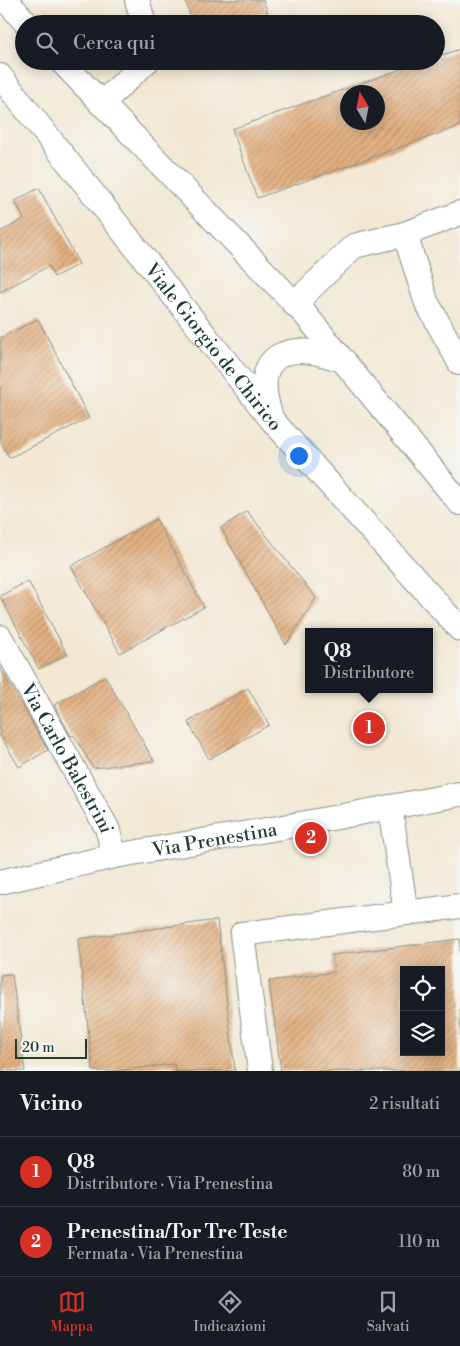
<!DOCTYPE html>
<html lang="it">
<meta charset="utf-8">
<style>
body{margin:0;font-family:"Libre Bodoni",serif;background:#242831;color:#f1f3f6}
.controls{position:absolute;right:15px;bottom:15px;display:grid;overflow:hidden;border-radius:0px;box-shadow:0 2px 12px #0003}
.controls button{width:45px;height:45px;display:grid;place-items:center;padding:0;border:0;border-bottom:1px solid #363941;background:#171b24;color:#f1f3f6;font:25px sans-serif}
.compass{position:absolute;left:340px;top:85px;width:45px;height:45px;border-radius:50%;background:#171b24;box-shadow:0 2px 12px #0003;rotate:350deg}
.scale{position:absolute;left:15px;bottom:12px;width:72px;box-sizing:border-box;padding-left:5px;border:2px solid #1f3d34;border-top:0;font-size:14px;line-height:18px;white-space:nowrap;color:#1f3d34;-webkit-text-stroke:4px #f6f6f2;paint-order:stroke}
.you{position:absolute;left:298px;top:455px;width:18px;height:18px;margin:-12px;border:4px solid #fff;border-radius:50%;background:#1a73e8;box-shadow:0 0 0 8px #1a73e833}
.badge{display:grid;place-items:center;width:32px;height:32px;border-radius:50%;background:#d93025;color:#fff;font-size:16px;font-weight:700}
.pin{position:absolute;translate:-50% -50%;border:2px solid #fff;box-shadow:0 1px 5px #0006}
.popup{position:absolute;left:305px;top:628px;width:128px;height:65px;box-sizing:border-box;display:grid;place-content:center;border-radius:0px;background:#171b24;filter:drop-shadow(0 1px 4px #0005);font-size:16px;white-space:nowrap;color:#9ea1a6}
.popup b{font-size:19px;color:#f1f3f6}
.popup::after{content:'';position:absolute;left:50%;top:100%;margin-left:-10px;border:10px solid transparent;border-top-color:#171b24}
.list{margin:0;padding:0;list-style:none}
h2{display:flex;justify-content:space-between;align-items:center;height:65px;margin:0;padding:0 20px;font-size:21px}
h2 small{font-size:16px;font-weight:400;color:#9ea1a6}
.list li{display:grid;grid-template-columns:32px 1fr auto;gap:15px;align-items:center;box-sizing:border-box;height:70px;padding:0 20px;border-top:1px solid #363941}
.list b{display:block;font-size:19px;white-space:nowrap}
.list p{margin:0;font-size:16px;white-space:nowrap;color:#9ea1a6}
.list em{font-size:16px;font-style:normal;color:#9ea1a6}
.icon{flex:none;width:28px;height:28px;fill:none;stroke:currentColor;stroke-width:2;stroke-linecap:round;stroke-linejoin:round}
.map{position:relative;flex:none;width:460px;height:1071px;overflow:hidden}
.search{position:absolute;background:#171b24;box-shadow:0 2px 12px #0003;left:15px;right:15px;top:15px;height:55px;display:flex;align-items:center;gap:12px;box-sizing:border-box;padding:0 18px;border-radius:28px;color:#9ea1a6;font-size:19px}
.sheet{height:205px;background:#171b24}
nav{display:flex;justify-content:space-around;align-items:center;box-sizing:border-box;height:70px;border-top:1px solid #363941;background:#171b24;font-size:14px;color:#9ea1a6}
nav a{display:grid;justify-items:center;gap:2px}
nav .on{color:#d93025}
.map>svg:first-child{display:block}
.building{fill:url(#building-hatch);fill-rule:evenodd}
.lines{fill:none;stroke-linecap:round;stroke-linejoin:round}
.minor-casing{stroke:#889284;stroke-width:26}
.minor{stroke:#fff;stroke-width:24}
.labels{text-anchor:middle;stroke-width:4;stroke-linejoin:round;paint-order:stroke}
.street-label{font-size:19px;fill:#1f3d34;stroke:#f6f6f2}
</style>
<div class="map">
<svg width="460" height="1071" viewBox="0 0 460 1071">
<defs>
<pattern id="building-hatch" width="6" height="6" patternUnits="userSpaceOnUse" patternTransform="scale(1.25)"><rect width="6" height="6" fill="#e2b081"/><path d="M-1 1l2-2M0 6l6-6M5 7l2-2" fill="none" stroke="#b7906a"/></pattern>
</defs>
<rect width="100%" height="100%" fill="#f6f6f2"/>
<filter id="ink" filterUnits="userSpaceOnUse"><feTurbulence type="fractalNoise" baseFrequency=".02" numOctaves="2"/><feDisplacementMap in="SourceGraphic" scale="10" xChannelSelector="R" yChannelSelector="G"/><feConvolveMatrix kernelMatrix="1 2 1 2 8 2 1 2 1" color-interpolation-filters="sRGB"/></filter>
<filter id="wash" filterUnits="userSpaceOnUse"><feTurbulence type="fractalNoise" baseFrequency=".0096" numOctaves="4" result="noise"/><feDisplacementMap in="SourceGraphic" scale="20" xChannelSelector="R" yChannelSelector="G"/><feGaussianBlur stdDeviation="1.12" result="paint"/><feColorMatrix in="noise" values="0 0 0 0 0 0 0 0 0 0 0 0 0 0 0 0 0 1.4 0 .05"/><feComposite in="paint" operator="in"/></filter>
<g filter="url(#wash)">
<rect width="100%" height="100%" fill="#f2e8d4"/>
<g id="blocks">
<!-- building -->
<g class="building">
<path d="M185 0H263L270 19 255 24H193Z"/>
<path d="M460 49V126L257 198 232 129 424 61H436V57ZM348 92H378V122H348Z"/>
<path d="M39 188 79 264 54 277 49 266 0 292V232L24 219 15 201Z"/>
<path d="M38 319 89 418 9 458 0 440V338Z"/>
<path d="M247 511 316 598 286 645 221 528Z"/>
<path d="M156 519 204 607 120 653 71 566Z"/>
<path d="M28 581 67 654 39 669 0 596Z"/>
<path d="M0 668 48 750 19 767 0 735Z"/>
<path d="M105 676 154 761 93 768 74 735 71 736 54 705Z"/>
<path d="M248 688 269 725 209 759 188 722Z"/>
<path d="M217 920 235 1071H175L174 1064 115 1071H93L78 939Z"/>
<path d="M460 939V1071H281L269 981 334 972 332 955ZM404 970H441V1052H404Z"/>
<path d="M12 974 25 1071H0V975Z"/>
</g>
</g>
</g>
<g filter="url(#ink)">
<use href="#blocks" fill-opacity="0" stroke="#889284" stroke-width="1"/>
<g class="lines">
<!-- minor casing -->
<g class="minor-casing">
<g id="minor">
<path d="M6 0 27 24"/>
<path d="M137 0 144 24"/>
<path d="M61 61 304 313 460 503"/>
<path id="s1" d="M0 76 272 420 460 629"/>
<path d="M101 104 147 61"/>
<path d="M405 234 460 213"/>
<path d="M294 304 354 246 405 234 426 301 460 363"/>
<path d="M270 414C249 348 294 341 344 361"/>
<path id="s2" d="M0 637 107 828 115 856"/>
<path id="s3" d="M0 882 115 856 295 825 460 794"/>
<path d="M406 913 460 906"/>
<path d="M260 1071 242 934 406 913 390 807"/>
</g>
</g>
<!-- minor -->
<use href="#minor" class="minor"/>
</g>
</g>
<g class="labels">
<!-- street labels -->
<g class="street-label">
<text dy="7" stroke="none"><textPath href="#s1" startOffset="345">Viale Giorgio de Chirico</textPath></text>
<text dy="7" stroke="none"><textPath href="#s2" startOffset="139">Via Carlo Balestrini</textPath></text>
<text dy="7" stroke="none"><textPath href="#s3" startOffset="219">Via Prenestina</textPath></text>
</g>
</g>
</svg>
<div class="controls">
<button><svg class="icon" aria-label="locate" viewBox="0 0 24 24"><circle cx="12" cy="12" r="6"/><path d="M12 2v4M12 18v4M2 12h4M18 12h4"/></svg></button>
<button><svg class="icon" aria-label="layers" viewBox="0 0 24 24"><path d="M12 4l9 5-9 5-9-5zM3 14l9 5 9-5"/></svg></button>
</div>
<svg class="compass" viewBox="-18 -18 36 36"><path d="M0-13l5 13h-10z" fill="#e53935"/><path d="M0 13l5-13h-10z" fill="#9ea1a6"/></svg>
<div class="scale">20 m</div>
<div class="you"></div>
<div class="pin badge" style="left:369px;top:728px">1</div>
<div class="popup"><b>Q8</b>Distributore</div>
<div class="pin badge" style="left:311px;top:838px">2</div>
<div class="search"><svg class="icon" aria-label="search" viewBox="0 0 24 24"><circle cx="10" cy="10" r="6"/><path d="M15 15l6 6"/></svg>Cerca qui</div>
</div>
<section class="sheet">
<h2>Vicino<small>2 risultati</small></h2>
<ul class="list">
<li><span class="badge">1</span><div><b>Q8</b><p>Distributore · Via Prenestina</p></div><em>80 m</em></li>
<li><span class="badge">2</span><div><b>Prenestina/Tor Tre Teste</b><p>Fermata · Via Prenestina</p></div><em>110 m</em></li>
</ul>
</section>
<nav>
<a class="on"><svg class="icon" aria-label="map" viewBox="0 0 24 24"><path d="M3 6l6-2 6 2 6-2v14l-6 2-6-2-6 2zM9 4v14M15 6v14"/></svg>Mappa</a>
<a><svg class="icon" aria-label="directions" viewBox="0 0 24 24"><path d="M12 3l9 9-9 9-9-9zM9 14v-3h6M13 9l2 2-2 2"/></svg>Indicazioni</a>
<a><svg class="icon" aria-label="saved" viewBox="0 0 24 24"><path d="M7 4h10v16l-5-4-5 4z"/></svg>Salvati</a>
</nav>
